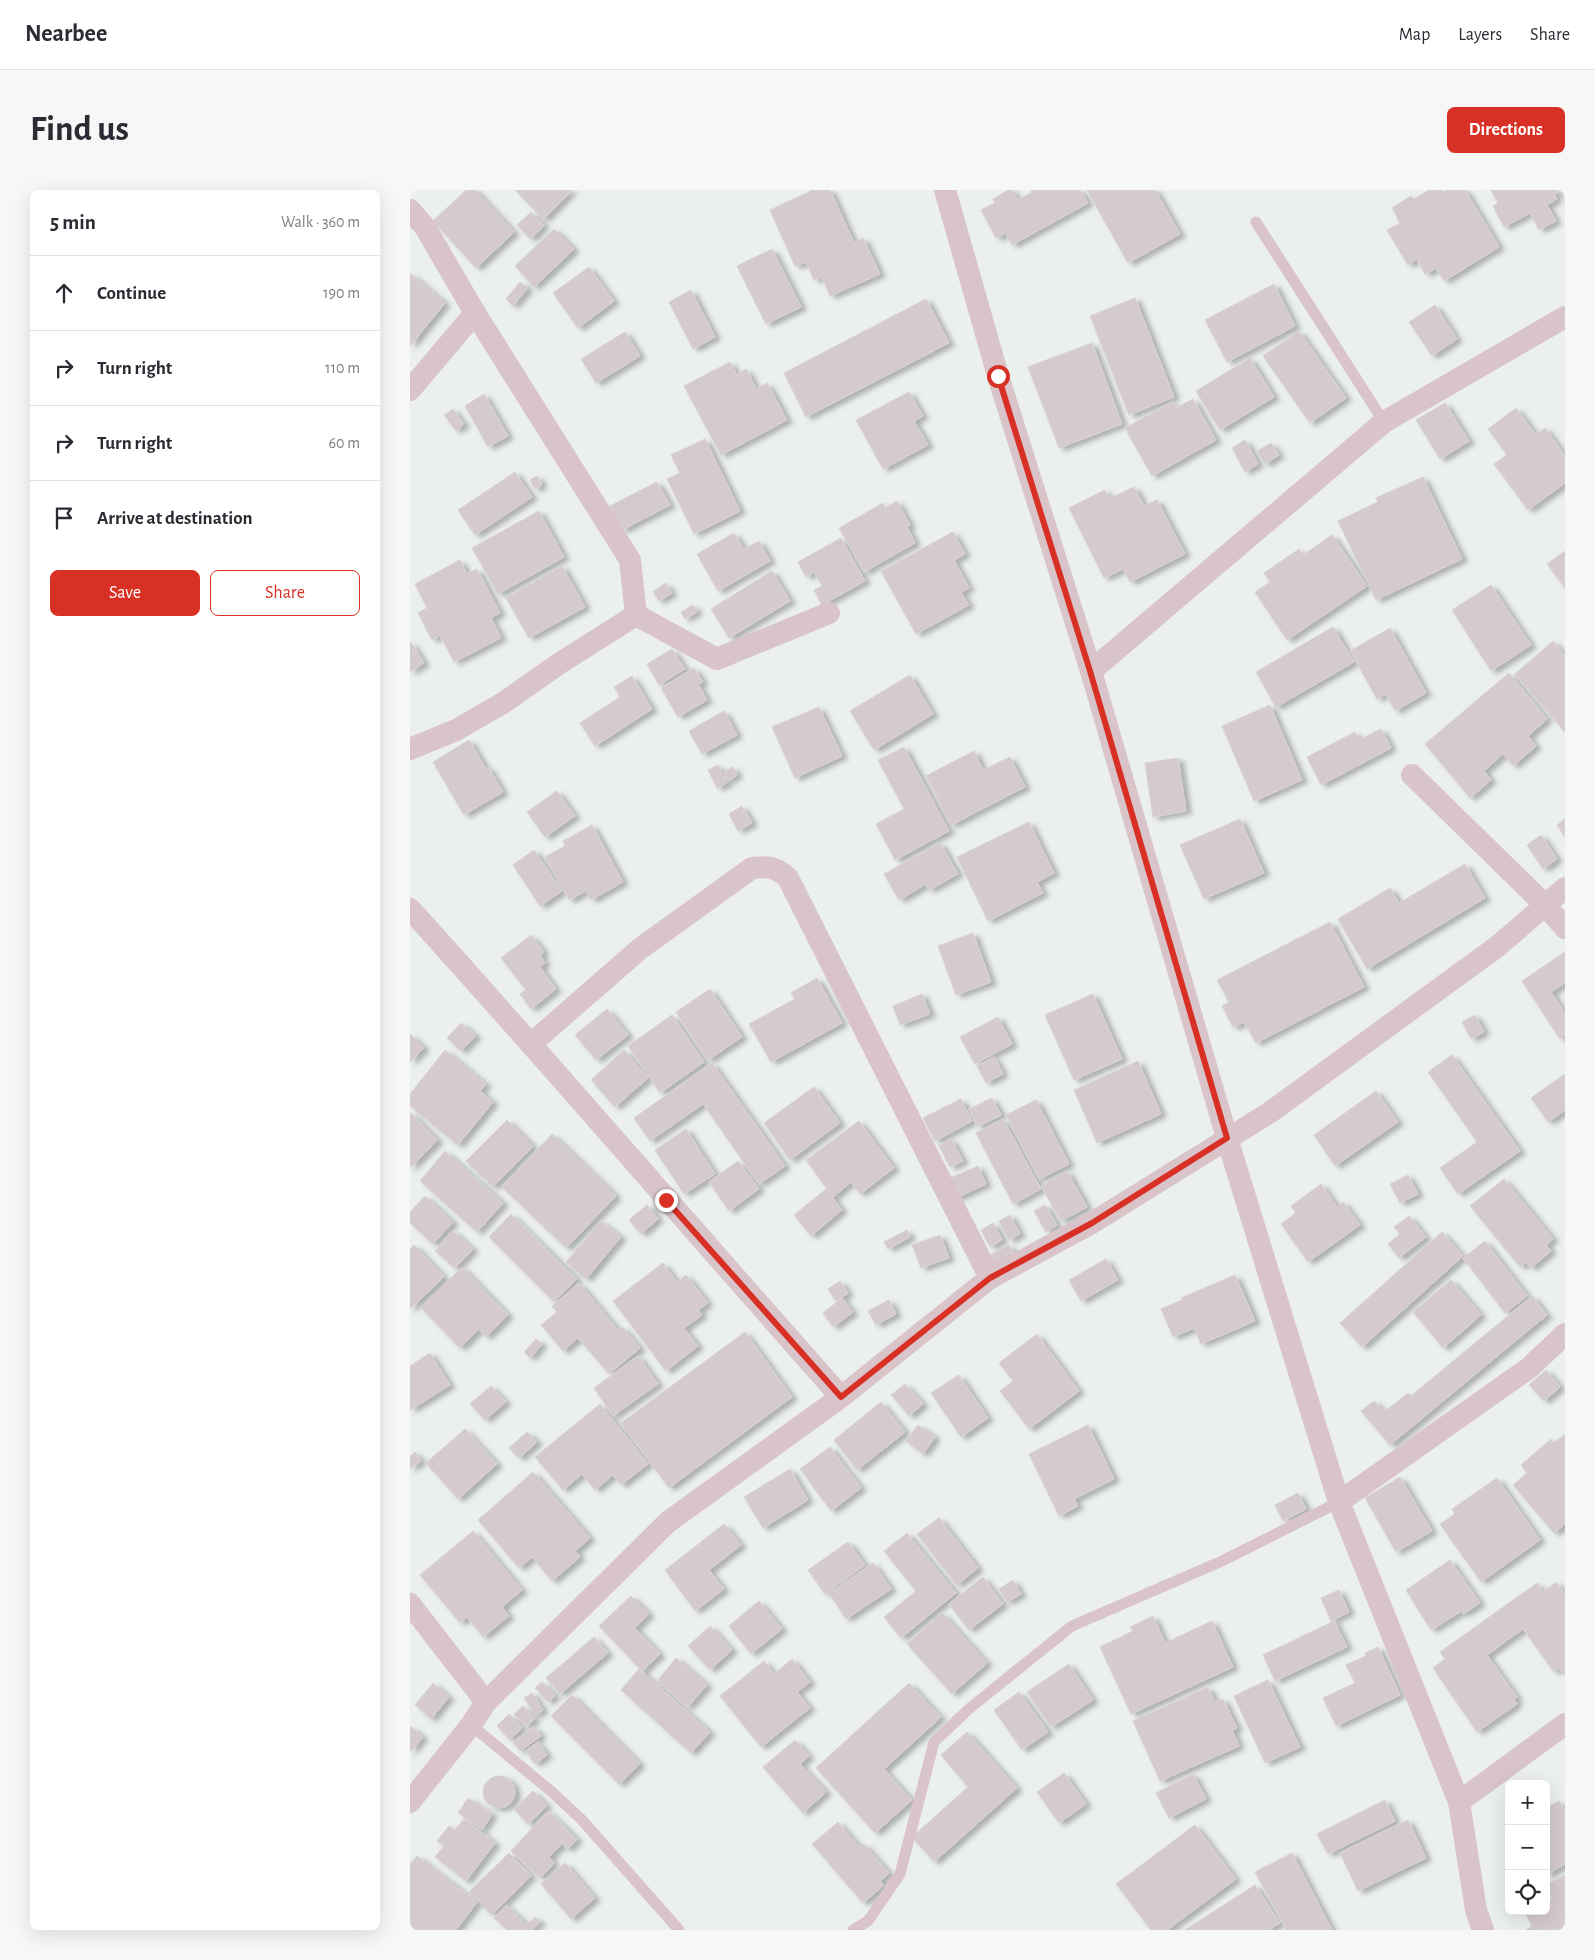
<!DOCTYPE html>
<meta charset="utf-8">
<style>
body{margin:0;font-family:"Alegreya Sans",sans-serif;background:#f7f7f7;color:#2b2b33}
.controls{position:absolute;right:15px;bottom:15px;display:grid;overflow:hidden;border-radius:8px;box-shadow:0 5px 20px #0002}
.controls button{width:45px;height:45px;display:grid;place-items:center;padding:0;border:0;border-bottom:1px solid #e1e1e2;background:#fff;color:#2b2b33;font:25px sans-serif}
.stop{position:absolute;width:15px;height:15px;margin:-11px;border:4px solid #d93025;border-radius:50%;background:#fff}
.stop.end{background:#d93025;border-color:#fff;box-shadow:0 1px 5px #0008}
.list{margin:0;padding:0;list-style:none}
h2{display:flex;justify-content:space-between;align-items:center;height:65px;margin:0;padding:0 20px;font-size:21px}
h2 small{font-size:16px;font-weight:400;color:#7c7c81}
.list li{display:grid;grid-template-columns:32px 1fr auto;gap:15px;align-items:center;box-sizing:border-box;height:75px;padding:0 20px;border-top:1px solid #e1e1e2}
.list b{display:block;font-size:19px;white-space:nowrap}
.list em{font-size:16px;font-style:normal;color:#7c7c81}
.actions{display:flex;gap:10px;padding:15px 20px}
.actions a{flex:1;padding:11px 0;border:1px solid #d93025;border-radius:8px;text-align:center;font-size:18px;color:#d93025}
.actions .main{background:#d93025;color:#fff}
.icon{flex:none;width:28px;height:28px;fill:none;stroke:currentColor;stroke-width:2;stroke-linecap:round;stroke-linejoin:round}
.map{position:relative;flex:none;width:1155px;height:1740px;overflow:hidden;border-radius:8px}
header{display:flex;align-items:center;gap:30px;box-sizing:border-box;height:70px;padding:0 25px;background:#fff;border-bottom:1px solid #e1e1e2}
header strong{font-size:24px}
nav{display:flex;gap:28px;margin-inline-start:auto;font-size:18px}
.intro{display:flex;align-items:center;justify-content:space-between;box-sizing:border-box;height:120px;padding:0 30px}
h1{margin:0;font-size:35px}
.button{padding:12px 22px;border-radius:8px;background:#d93025;color:#fff;font-size:18px;font-weight:700}
main{display:flex;gap:30px;padding:0 30px}
aside{flex:1;background:#fff;border-radius:8px;box-shadow:0 5px 20px #0002}
.map>svg:first-child{display:block}
.building{fill:#d5cbcd;stroke:#d9d0d0;filter:url(#shadow)}
.lines{fill:none;stroke-linecap:round;stroke-linejoin:round}
.service{stroke:#d9c4ca;stroke-width:11}
.minor{stroke:#d9c4ca;stroke-width:22}
.route{stroke:#d93025;stroke-width:6}
</style>
<header>
<strong>Nearbee</strong>
<nav><a>Map</a><a>Layers</a><a>Share</a></nav>
</header>
<div class="intro"><h1>Find us</h1><a class="button">Directions</a></div>
<main>
<aside>
<h2>5 min<small>Walk · 360 m</small></h2>
<ul class="list">
<li><svg class="icon" aria-label="ahead" viewBox="0 0 24 24"><path d="M12 20V5M6 11l6-6 6 6"/></svg><div><b>Continue</b></div><em>190 m</em></li>
<li><svg class="icon" aria-label="right" viewBox="0 0 24 24"><path d="M7 20v-9h11M14 6l5 5-5 5"/></svg><div><b>Turn right</b></div><em>110 m</em></li>
<li><svg class="icon" aria-label="right" viewBox="0 0 24 24"><path d="M7 20v-9h11M14 6l5 5-5 5"/></svg><div><b>Turn right</b></div><em>60 m</em></li>
<li><svg class="icon" aria-label="arrive" viewBox="0 0 24 24"><path d="M6 21V4h12l-3 4 3 4H6"/></svg><div><b>Arrive at destination</b></div></li>
</ul>
<div class="actions"><a class="main">Save</a><a>Share</a></div>
</aside>
<div class="map">
<svg width="1155" height="1740" viewBox="0 0 1155 1740">
<defs>
<filter id="shadow"><feDropShadow dx="5.5" dy="3" stdDeviation="2.5" flood-color="#0004"/></filter>
</defs>
<rect width="100%" height="100%" fill="#ecf0ed"/>
<!-- building -->
<g class="building">
<path d="M56 0H65L104 42 66 78 23 31Z"/>
<path d="M105 0H162L134 29Z"/>
<path d="M403 0H420L444 53 453 48 470 84 420 106 412 87 404 90 396 72 385 76 360 20Z"/>
<path d="M598 0H602L608 10 622 2 620 0H670L678 13 602 55 596 43 586 48 571 20 585 13 583 9Z"/>
<path d="M677 0H745L770 44 718 73Z"/>
<path d="M1019 0H1032L1034 3 1038 0H1055L1089 57 1034 91 1026 78 1015 84 1007 69 998 75 977 40 990 33 982 18 1001 6 1004 9Z"/>
<path d="M1081 0H1151L1144 4 1147 9 1137 15 1146 31 1129 40 1120 23 1094 37 1083 16 1088 13Z"/>
<path d="M121 22 134 35 121 49 107 35Z"/>
<path d="M144 39 164 59 124 97 105 76Z"/>
<path d="M362 59 391 117 356 134 327 76Z"/>
<path d="M179 77 204 111 168 138 143 103Z"/>
<path d="M0 83 35 113 0 156Z"/>
<path d="M110 92 118 98 103 116 96 109Z"/>
<path d="M864 94 885 136 817 172 795 130Z"/>
<path d="M281 100 305 147 283 159 259 112Z"/>
<path d="M725 108 764 207 719 225 680 126Z"/>
<path d="M516 109 539 153 396 227 374 183Z"/>
<path d="M1025 115 1047 149 1022 166 999 132Z"/>
<path d="M889 141 936 208 900 233 853 166Z"/>
<path d="M215 142 230 166 186 193 171 169Z"/>
<path d="M682 153 712 234 649 258 618 177Z"/>
<path d="M840 168 864 207 810 240 786 201Z"/>
<path d="M320 172 327 185 336 179 346 199 357 193 377 230 311 265 274 196Z"/>
<path d="M499 202 513 226 504 231 518 255 473 279 446 230Z"/>
<path d="M74 204 98 246 78 257 55 216Z"/>
<path d="M783 209 806 250 742 286 715 238 762 212 766 218Z"/>
<path d="M1035 213 1059 251 1030 269 1006 230Z"/>
<path d="M1106 218 1126 245 1135 238 1155 266V293L1118 320 1084 274 1097 265 1078 239Z"/>
<path d="M43 219 54 234 46 241 34 225Z"/>
<path d="M295 249 330 321 284 344 257 289 270 283 261 265Z"/>
<path d="M835 250 848 274 835 282 822 258Z"/>
<path d="M861 253 869 265 855 274 847 261Z"/>
<path d="M105 282 122 307 65 345 48 320Z"/>
<path d="M127 286 132 295 125 299 120 290Z"/>
<path d="M1013 287 1052 369 966 410 928 331 968 312 966 308Z"/>
<path d="M247 292 260 315 212 340 200 316Z"/>
<path d="M724 297 734 316 747 310 775 364 720 392 713 379 694 388 659 318 695 300 699 309Z"/>
<path d="M487 311 500 335 497 337 505 353 454 382 429 338 473 313 475 318Z"/>
<path d="M129 321 154 367 88 404 62 358Z"/>
<path d="M543 342 555 364 544 370 559 398 551 402 559 415 506 444 471 381Z"/>
<path d="M324 343 334 359 349 351 360 371 308 401 287 364Z"/>
<path d="M922 345 957 396 877 450 845 402 860 392 854 383 889 359 893 365Z"/>
<path d="M431 348 455 391 412 415 404 400 412 396 404 382 396 387 388 372Z"/>
<path d="M1155 361V398L1137 374Z"/>
<path d="M50 370 57 384 67 379 90 423 81 428 91 448 44 472 30 445 22 450 8 423 17 418 5 394Z"/>
<path d="M152 376 175 417 119 448 96 408Z"/>
<path d="M362 381 380 411 319 448 301 419Z"/>
<path d="M255 393 262 403 249 411 243 402Z"/>
<path d="M1081 395 1121 455 1081 481 1042 420Z"/>
<path d="M283 415 287 422 275 429 271 422Z"/>
<path d="M923 437 944 472 866 517 846 482Z"/>
<path d="M980 438 1016 503 985 521 976 504 967 509 940 461Z"/>
<path d="M0 451 14 473 0 482Z"/>
<path d="M1143 451 1155 466V542L1105 484Z"/>
<path d="M262 459 275 479 249 495 237 474Z"/>
<path d="M284 478 293 492 288 494 297 510 268 527 251 498Z"/>
<path d="M1099 483 1137 529 1118 546 1126 556 1103 576 1093 564 1074 581 1081 590 1060 608 1015 554Z"/>
<path d="M500 485 523 524 464 560 440 521Z"/>
<path d="M222 486 242 519 185 556 170 533 210 507 204 497Z"/>
<path d="M860 515 892 590 844 611 812 536Z"/>
<path d="M409 517 432 566 385 588 362 537Z"/>
<path d="M314 521 327 545 292 564 279 541Z"/>
<path d="M971 539 981 558 911 595 897 567 945 542 949 550Z"/>
<path d="M59 550 76 579 78 577 93 602 54 625 23 572Z"/>
<path d="M494 557 539 641 485 670 466 634 494 619 468 570Z"/>
<path d="M564 561 573 580 600 567 615 597 541 635 516 586Z"/>
<path d="M768 568 776 621 743 627 735 573Z"/>
<path d="M308 575 317 593 307 598 298 580Z"/>
<path d="M323 577 327 585 318 591 314 582Z"/>
<path d="M147 601 165 626 135 647 117 622Z"/>
<path d="M332 616 342 633 328 641 319 624Z"/>
<path d="M830 629 854 683 794 709 770 655Z"/>
<path d="M1155 629V647L1147 635Z"/>
<path d="M619 632 644 683 627 692 633 703 578 731 547 667Z"/>
<path d="M182 635 213 692 181 710 176 701 159 710 135 667 155 656 153 651Z"/>
<path d="M1131 645 1147 669 1133 679 1117 655Z"/>
<path d="M530 653 548 684 519 700 516 694 489 710 474 684Z"/>
<path d="M124 660 152 701 130 716 103 675Z"/>
<path d="M1055 674 1075 708 957 779 928 729 980 698 989 713Z"/>
<path d="M920 732 954 797 846 853 834 832 823 837 812 816 819 812 807 790Z"/>
<path d="M563 743 581 792 546 805 528 756Z"/>
<path d="M121 745 134 762 130 765 135 773 130 777 146 799 121 819 110 804 116 800 91 768Z"/>
<path d="M1155 762V793L1141 802 1155 823V845L1150 849 1112 791Z"/>
<path d="M407 788 432 833 361 872 339 834 385 809 381 803Z"/>
<path d="M300 799 332 847 298 870 266 822Z"/>
<path d="M512 804 520 824 490 835 483 816Z"/>
<path d="M683 804 712 869 664 890 635 825Z"/>
<path d="M197 819 218 845 186 870 165 845Z"/>
<path d="M262 825 294 872 250 903 218 856Z"/>
<path d="M1065 825 1074 842 1061 849 1052 832Z"/>
<path d="M588 827 602 854 565 874 550 847Z"/>
<path d="M51 833 66 846 51 861 37 848Z"/>
<path d="M0 844 14 858 0 872Z"/>
<path d="M35 860 76 894 70 901 83 912 48 955 0 916V904Z"/>
<path d="M214 860 238 888 205 917 181 890Z"/>
<path d="M1042 865 1110 961 1048 1004 1030 978 1067 952 1018 882Z"/>
<path d="M584 867 593 884 576 893 567 876Z"/>
<path d="M728 871 751 924 687 953 664 900Z"/>
<path d="M302 873 375 976 349 994 293 914 240 951 224 928Z"/>
<path d="M1155 884V920L1138 932 1121 908Z"/>
<path d="M404 897 430 933 380 970 354 933Z"/>
<path d="M966 901 988 932 925 976 904 945Z"/>
<path d="M582 908 591 925 567 937 559 919Z"/>
<path d="M551 909 562 931 525 951 513 928Z"/>
<path d="M626 910 659 974 629 989 596 925Z"/>
<path d="M0 922 28 950 0 978Z"/>
<path d="M593 929 631 999 603 1014 566 943Z"/>
<path d="M97 930 123 956 83 997 56 971Z"/>
<path d="M449 931 484 978 450 1004 441 992 423 1007 396 970Z"/>
<path d="M276 939 305 984 274 1004 245 960Z"/>
<path d="M142 944 206 1006 156 1058 92 997Z"/>
<path d="M541 949 553 971 540 977 529 956Z"/>
<path d="M35 961 93 1013 67 1042 10 991Z"/>
<path d="M328 971 349 999 319 1021 299 992Z"/>
<path d="M568 976 576 994 546 1008 538 989Z"/>
<path d="M657 981 677 1017 651 1031 631 996Z"/>
<path d="M998 985 1008 1004 990 1013 980 994Z"/>
<path d="M1094 989 1143 1049 1136 1055 1141 1061 1121 1078 1116 1072 1110 1077 1060 1016Z"/>
<path d="M911 994 927 1017 933 1012 950 1035 898 1072 871 1034 886 1023 881 1016Z"/>
<path d="M416 999 432 1020 401 1046 384 1025Z"/>
<path d="M15 1006 43 1032 23 1054 0 1033V1022Z"/>
<path d="M237 1015 248 1029 231 1044 219 1030Z"/>
<path d="M635 1015 647 1035 636 1042 624 1021Z"/>
<path d="M101 1024 167 1089 144 1112 79 1047Z"/>
<path d="M600 1025 610 1044 599 1050 589 1031Z"/>
<path d="M999 1026 1016 1047 989 1068 978 1054 990 1044 984 1037Z"/>
<path d="M191 1031 211 1047 176 1089 156 1072Z"/>
<path d="M583 1033 592 1050 580 1057 571 1040Z"/>
<path d="M497 1040 500 1047 478 1059 474 1052Z"/>
<path d="M43 1041 63 1059 45 1078 25 1061Z"/>
<path d="M1032 1042 1053 1066 952 1157 930 1133Z"/>
<path d="M530 1045 539 1068 511 1078 502 1055Z"/>
<path d="M1075 1051 1117 1106 1095 1123 1053 1068Z"/>
<path d="M4 1055 34 1087 0 1119V1059Z"/>
<path d="M599 1055 607 1068 588 1078 580 1065Z"/>
<path d="M696 1069 708 1090 671 1111 659 1090Z"/>
<path d="M253 1073 267 1092 276 1085 298 1113 288 1120 292 1125 274 1138 288 1156 256 1181 203 1111Z"/>
<path d="M52 1077 98 1125 76 1147 69 1139 50 1158 11 1118Z"/>
<path d="M825 1085 845 1131 791 1154 784 1138 763 1147 751 1119 772 1110 771 1108Z"/>
<path d="M1041 1090 1071 1125 1033 1158 1003 1122Z"/>
<path d="M430 1091 438 1103 426 1111 418 1099Z"/>
<path d="M169 1093 208 1140 212 1137 230 1158 199 1184 168 1148 153 1161 131 1135 147 1122 142 1116Z"/>
<path d="M1122 1106 1137 1125 980 1255 951 1221 964 1211 974 1222 998 1203 1001 1206Z"/>
<path d="M432 1108 443 1122 423 1137 413 1123Z"/>
<path d="M479 1110 486 1124 466 1135 458 1121Z"/>
<path d="M335 1142 382 1207 259 1298 211 1233Z"/>
<path d="M627 1144 669 1201 619 1239 590 1201 603 1191 589 1173Z"/>
<path d="M126 1149 132 1154 120 1168 114 1162Z"/>
<path d="M20 1163 40 1195 0 1220V1176Z"/>
<path d="M228 1166 248 1194 203 1226 184 1198Z"/>
<path d="M1136 1180 1150 1197 1134 1211 1119 1195Z"/>
<path d="M549 1185 578 1228 551 1247 521 1203Z"/>
<path d="M495 1194 513 1214 499 1226 481 1205Z"/>
<path d="M81 1196 96 1212 75 1230 60 1214Z"/>
<path d="M471 1212 495 1242 447 1280 424 1250Z"/>
<path d="M190 1214 238 1274 211 1295 203 1285 185 1300 172 1284 153 1300 125 1267Z"/>
<path d="M508 1235 525 1247 513 1264 496 1251Z"/>
<path d="M678 1235 704 1289 664 1309 668 1316 649 1326 619 1264Z"/>
<path d="M55 1239 87 1274 48 1309 16 1273Z"/>
<path d="M117 1242 127 1252 109 1268 99 1258Z"/>
<path d="M1155 1244V1334L1144 1343 1103 1295 1117 1283 1111 1275 1141 1249 1144 1253Z"/>
<path d="M420 1257 451 1298 421 1321 390 1279Z"/>
<path d="M5 1262 11 1271 0 1279V1266Z"/>
<path d="M380 1279 398 1310 353 1338 334 1307Z"/>
<path d="M123 1282 180 1348 165 1361 170 1367 142 1391 122 1367 109 1378 68 1330Z"/>
<path d="M990 1287 1022 1341 986 1362 955 1308Z"/>
<path d="M1087 1288 1130 1350 1071 1392 1030 1334 1045 1324 1042 1319Z"/>
<path d="M888 1303 896 1319 873 1331 865 1315Z"/>
<path d="M529 1328 568 1378 547 1395 507 1344Z"/>
<path d="M314 1334 331 1355 299 1380 314 1399 285 1421 255 1380Z"/>
<path d="M63 1341 112 1400 92 1417 99 1426 73 1447 57 1427 50 1433 10 1385Z"/>
<path d="M497 1343 546 1403 491 1448 474 1427 506 1401 474 1361Z"/>
<path d="M438 1352 455 1375 415 1404 398 1380Z"/>
<path d="M1040 1370 1070 1413 1053 1424 1052 1421 1021 1440 996 1400Z"/>
<path d="M463 1373 481 1399 436 1429 419 1403Z"/>
<path d="M573 1387 593 1414 559 1440 539 1414Z"/>
<path d="M603 1390 611 1404 597 1412 589 1399Z"/>
<path d="M1146 1392 1155 1405V1485L1149 1478 1144 1482 1113 1439 1077 1465 1107 1507 1104 1510 1107 1514 1067 1542 1023 1478 1035 1469 1030 1462 1127 1393 1133 1402Z"/>
<path d="M929 1400 939 1422 921 1431 911 1408Z"/>
<path d="M221 1406 239 1424 225 1438 250 1464 232 1481 189 1436Z"/>
<path d="M349 1411 372 1439 341 1464 319 1436Z"/>
<path d="M532 1423 577 1473 542 1504 497 1454Z"/>
<path d="M743 1426 755 1453 802 1431 823 1477 721 1524 690 1457 723 1441 720 1437Z"/>
<path d="M924 1431 937 1457 865 1491 853 1465Z"/>
<path d="M300 1436 322 1460 300 1480 278 1456Z"/>
<path d="M184 1447 198 1463 150 1504 136 1488Z"/>
<path d="M968 1457 990 1505 926 1536 913 1508 945 1493 936 1475 956 1466 955 1463Z"/>
<path d="M266 1468 297 1495 278 1517 247 1491Z"/>
<path d="M382 1469 400 1492 387 1502 400 1518 351 1557 310 1506 354 1471 364 1484Z"/>
<path d="M659 1474 683 1510 641 1537 617 1502Z"/>
<path d="M229 1479 300 1542 281 1563 211 1500Z"/>
<path d="M858 1490 890 1557 855 1573 824 1506Z"/>
<path d="M132 1492 145 1506 138 1512 125 1498Z"/>
<path d="M23 1493 39 1507 21 1529 5 1515Z"/>
<path d="M499 1493 531 1527 474 1579 502 1610 465 1643 406 1578Z"/>
<path d="M798 1497 805 1512 813 1509 827 1538 822 1540 829 1556 750 1591 723 1531Z"/>
<path d="M609 1502 638 1542 612 1560 584 1520Z"/>
<path d="M122 1503 133 1520 125 1525 114 1508Z"/>
<path d="M162 1505 230 1574 209 1594 141 1526Z"/>
<path d="M113 1516 125 1529 116 1537 104 1524Z"/>
<path d="M99 1524 112 1538 100 1550 87 1536Z"/>
<path d="M0 1536 13 1547 0 1562Z"/>
<path d="M124 1537 131 1546 110 1561 103 1552Z"/>
<path d="M557 1542 607 1598 524 1672 502 1647 558 1597 531 1565Z"/>
<path d="M385 1550 399 1566 390 1574 416 1602 393 1623 353 1577Z"/>
<path d="M128 1552 137 1565 125 1574 116 1561Z"/>
<path d="M654 1583 676 1614 649 1633 627 1602Z"/>
<path d="M783 1584 796 1609 759 1628 746 1603Z"/>
<circle cx="89" cy="1602" r="16"/>
<path d="M123 1601 137 1616 118 1634 104 1619Z"/>
<path d="M58 1608 82 1624 72 1640 48 1623Z"/>
<path d="M975 1610 985 1631 918 1664 907 1644Z"/>
<path d="M1149 1611 1155 1621V1674L1136 1685V1618Z"/>
<path d="M138 1621 167 1649 158 1659 152 1654 139 1667 144 1673 130 1688 101 1661Z"/>
<path d="M54 1629 85 1653 56 1691 25 1667 34 1656 27 1651 39 1636 45 1640Z"/>
<path d="M998 1630 1016 1668 948 1701 930 1663Z"/>
<path d="M428 1632 450 1658 454 1654 479 1683 470 1691 474 1695 453 1713 402 1654Z"/>
<path d="M785 1635 826 1689 757 1740H741L706 1694Z"/>
<path d="M99 1663 121 1686 82 1725 59 1702Z"/>
<path d="M882 1663 922 1740H876L845 1682Z"/>
<path d="M7 1666 67 1712 46 1740H0V1674Z"/>
<path d="M155 1673 185 1708 161 1729 131 1694Z"/>
<path d="M1155 1685V1740H1116L1122 1736 1115 1722 1136 1721V1711L1142 1708 1136 1695Z"/>
<path d="M845 1695 870 1733 859 1740H775Z"/>
<path d="M96 1715 117 1735 125 1727 130 1732 122 1740H97L84 1728Z"/>
</g>
<g class="lines">
<!-- service -->
<g class="service">
<path d="M846 32 974 232"/>
<path d="M61 1535 142 1602 172 1630 269 1740"/>
<path d="M443 1740 458 1731 490 1684 524 1552 560 1518 662 1436 812 1371 929 1312"/>
</g>
<!-- minor -->
<g class="minor">
<path d="M535 0 588 186 681 481 817 948 929 1312 1049 1612 1066 1720 1073 1740"/>
<path d="M0 20 15 37 65 123 220 370 226 425 150 473 93 513 46 540 0 559"/>
<path d="M0 200 65 123"/>
<path d="M226 425 307 469 419 423"/>
<path d="M681 481 974 232 1155 127"/>
<path d="M1002 585 1134 714 1155 738"/>
<path d="M0 719C146 880 287 1045 431 1207"/>
<path d="M122 853 231 758 342 678C359 676 366 677 378 688L580 1088"/>
<path d="M929 1312 1119 1178 1155 1144"/>
<path d="M0 1414 76 1512"/>
<path d="M0 1612 61 1535 76 1512 258 1332 431 1207 580 1088 682 1033 859 923 1088 756 1155 698"/>
<path d="M1049 1612 1155 1534"/>
</g>
</g>
<g class="lines">
<!-- route -->
<path class="route" d="M256 1010 431 1207 580 1088 682 1033 817 948 680 481 588 186"/>
</g>
</svg>
<div class="controls">
<button>+</button>
<button>−</button>
<button><svg class="icon" aria-label="locate" viewBox="0 0 24 24"><circle cx="12" cy="12" r="6"/><path d="M12 2v4M12 18v4M2 12h4M18 12h4"/></svg></button>
</div>
<div class="stop" style="left:588px;top:186px"></div>
<div class="stop end" style="left:256px;top:1010px"></div>
</div>
</main>
